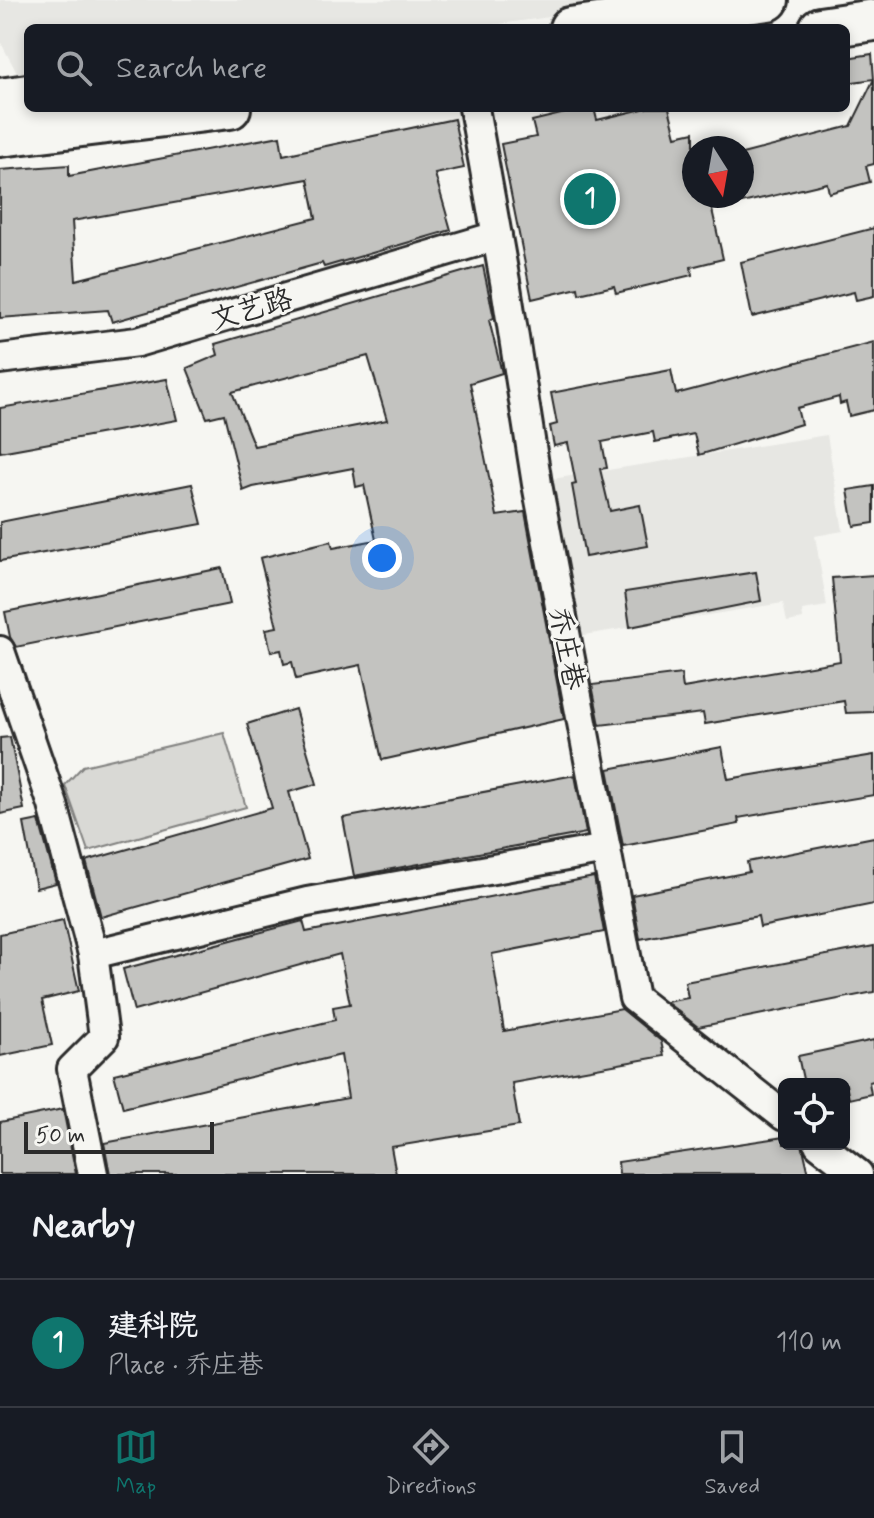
<!DOCTYPE html>
<meta charset="utf-8">
<style>
body{margin:0;font-family:Mynerve,"LXGW WenKai TC",sans-serif;background:#20242c;color:#f1f3f6}
.controls{position:absolute;right:24px;bottom:24px;display:grid;overflow:hidden;border-radius:12px;box-shadow:0 4px 12px #0003}
.controls button{width:72px;height:72px;display:grid;place-items:center;padding:0;border:0;border-bottom:2px solid #363941;background:#171b24;color:#f1f3f6;font:40px sans-serif}
.compass{position:absolute;left:682px;top:136px;width:72px;height:72px;border-radius:50%;background:#171b24;box-shadow:0 4px 12px #0003;rotate:169deg}
.scale{position:absolute;left:24px;bottom:20px;width:190px;box-sizing:border-box;padding-left:8px;border:4px solid #2b2b2b;border-top:0;font-size:22px;line-height:28px;white-space:nowrap;color:#2b2b2b;-webkit-text-stroke:6px #f6f6f2;paint-order:stroke}
.you{position:absolute;left:382px;top:558px;width:28px;height:28px;margin:-20px;border:6px solid #fff;border-radius:50%;background:#1a73e8;box-shadow:0 0 0 12px #1a73e833}
.badge{display:grid;place-items:center;width:52px;height:52px;border-radius:50%;background:#0f766e;color:#fff;font-size:26px;font-weight:700}
.pin{position:absolute;translate:-50% -50%;border:4px solid #fff;box-shadow:0 2px 8px #0006}
.list{margin:0;padding:0;list-style:none}
h2{display:flex;justify-content:space-between;align-items:center;height:104px;margin:0;padding:0 32px;font-size:34px}
h2 small{font-size:26px;font-weight:400;color:#9ea1a6}
.list li{display:grid;grid-template-columns:52px 1fr auto;gap:24px;align-items:center;box-sizing:border-box;height:128px;padding:0 32px;border-top:2px solid #363941}
.list b{display:block;font-size:30px;white-space:nowrap}
.list p{margin:0;font-size:26px;white-space:nowrap;color:#9ea1a6}
.list em{font-size:26px;font-style:normal;color:#9ea1a6}
.icon{flex:none;width:44px;height:44px;fill:none;stroke:currentColor;stroke-width:2;stroke-linecap:round;stroke-linejoin:round}
.map{position:relative;flex:none;width:874px;height:1174px;overflow:hidden}
.search{position:absolute;background:#171b24;box-shadow:0 4px 12px #0003;left:24px;right:24px;top:24px;height:88px;display:flex;align-items:center;gap:20px;box-sizing:border-box;padding:0 28px;border-radius:12px;color:#9ea1a6;font-size:30px}
.sheet{height:232px;background:#171b24}
nav{display:flex;justify-content:space-around;align-items:center;box-sizing:border-box;height:112px;border-top:2px solid #363941;background:#171b24;font-size:22px;color:#9ea1a6}
nav a{display:grid;justify-items:center;gap:4px}
nav .on{color:#0f766e}
.map>svg:first-child{display:block}
.built{fill:#e7e7e3}
.green{fill:#d9d9d5;stroke:#828280;stroke-width:2}
.building{fill:#c3c3c0;stroke:#2b2b2b;stroke-width:2;fill-rule:evenodd}
.lines{fill:none;stroke-linecap:round;stroke-linejoin:round}
.street-casing{stroke:#2b2b2b;stroke-width:34}
.secondary-casing{stroke:#2b2b2b;stroke-width:46}
.street{stroke:#f6f6f2;stroke-width:28}
.secondary{stroke:#f6f6f2;stroke-width:40}
.labels{text-anchor:middle;stroke-width:6;stroke-linejoin:round;paint-order:stroke}
.street-label{font-size:28px;fill:#2b2b2b;stroke:#f6f6f2}
</style>
<div class="map">
<svg width="874" height="1174" viewBox="0 0 874 1174">
<rect width="100%" height="100%" fill="#f6f6f2"/>
<filter id="ink" filterUnits="userSpaceOnUse"><feTurbulence type="fractalNoise" baseFrequency=".0125" numOctaves="2"/><feDisplacementMap in="SourceGraphic" scale="16" xChannelSelector="R" yChannelSelector="G"/><feConvolveMatrix kernelMatrix="1 2 1 2 8 2 1 2 1" color-interpolation-filters="sRGB"/></filter>
<g filter="url(#ink)">
<!-- built -->
<g class="built">
<path d="M0 0H607L608 9 471 28H28L26 90 0 41Z"/>
<path d="M827 435 843 531 815 536 827 606 802 610 803 619 787 622 783 603 578 636 552 479Z"/>
</g>
<!-- green -->
<path class="green" d="M224 733 246 807 88 851 65 785 83 766Z"/>
<!-- building -->
<g class="building">
<path d="M872 54 874 79 846 83V58Z"/>
<path d="M874 79V164L866 166 870 182 829 193 827 183 742 203V154L851 126Z"/>
<path d="M586 108H594L597 120 647 108H669L676 136 694 132V196H709L723 259 691 267 692 275 616 293 614 286 579 294 578 288 532 299 501 144 536 137 532 121Z"/>
<path d="M454 119 464 168 435 174 451 230 324 267 322 263 112 322 108 310 0 318V170L69 165V176L280 136 283 155ZM308 179 316 218 76 280 72 221Z"/>
<path d="M874 228V296L856 300 854 292 752 317 741 262Z"/>
<path d="M483 266 494 318 489 320 502 373 470 383 497 516 525 512 564 719 382 760 361 665 296 679 292 662 284 664 281 650 271 652 266 629 277 627 260 558 331 541 333 548 376 540 364 485 356 487 353 468 253 487 243 491 224 414 207 418 187 368 218 355 215 344ZM368 356 387 420 254 446 232 392Z"/>
<path d="M874 342V410L849 416 846 402 840 404 839 397 797 408 801 424 699 455 694 434 655 442 653 432 602 442 607 468 600 469 610 511 640 505 648 546 585 557 572 485 576 484 568 443 554 446 550 426 557 424 551 393 671 370 676 394Z"/>
<path d="M167 379 177 420 0 452V408Z"/>
<path d="M192 484 202 524 0 561V522Z"/>
<path d="M874 486V523L854 526 848 490Z"/>
<path d="M222 568 230 604 16 647 10 637 5 612Z"/>
<path d="M756 572 761 601 630 627 625 592Z"/>
<path d="M874 575V712L846 713 844 701 705 724 703 713 600 725 592 685 681 674 683 688 840 661 832 578Z"/>
<path d="M295 709 317 784 289 792 308 859 101 917 86 861 272 808 247 724Z"/>
<path d="M10 737 24 809 0 814V738Z"/>
<path d="M722 747 728 779 874 755V795L738 818 739 824 623 846 608 769Z"/>
<path d="M575 775 586 833 354 876 343 818Z"/>
<path d="M39 820 56 883 36 888 24 823Z"/>
<path d="M874 837V904L760 927 758 916 640 939 632 895 749 872 747 862Z"/>
<path d="M594 877 604 932 492 954 504 1031 622 1009 661 1041 664 1056 512 1083 519 1126 391 1147 396 1174H110L104 1143 348 1098 341 1055 123 1108 114 1074 335 1020 333 1007 350 1004 340 954 134 1011 123 969 303 921 306 932Z"/>
<path d="M63 920 79 991 42 1000 52 1045 0 1056V934Z"/>
<path d="M874 946V992L698 1027 666 1002 688 998 685 982Z"/>
<path d="M874 1040V1081L869 1082 871 1094 849 1099 846 1084H804L798 1056Z"/>
<path d="M63 1109 76 1174H0V1122Z"/>
<path d="M784 1137V1144H802L809 1174H619L618 1162Z"/>
</g>
<g class="lines">
<!-- street casing -->
<g class="street-casing">
<g id="street">
<path d="M474 108 506 287 537 484 634 998 784 1116"/>
<path d="M0 359 137 342 497 236"/>
<path d="M0 651 53 805 93 954 307 902 606 849"/>
<path d="M819 1144 858 1174"/>
<path d="M93 1174 72 1069 104 1037 93 954"/>
</g>
</g>
<!-- secondary casing -->
<g class="secondary-casing">
<g id="secondary">
<path d="M570 28 768 0"/>
<path d="M820 28 874 20"/>
<path d="M0 99 28 95"/>
<path d="M0 136 230 108"/>
</g>
</g>
<!-- street -->
<use href="#street" class="street"/>
<!-- secondary -->
<use href="#secondary" class="secondary"/>
</g>
</g>
<g class="labels">
<!-- street labels -->
<g class="street-label">
<text transform="translate(251 308) rotate(-16)" y="10">文艺路</text>
<text transform="translate(568 648) rotate(79)" y="10">乔庄巷</text>
</g>
</g>
</svg>
<div class="controls">
<button><svg class="icon" aria-label="locate" viewBox="0 0 24 24"><circle cx="12" cy="12" r="6"/><path d="M12 2v4M12 18v4M2 12h4M18 12h4"/></svg></button>
</div>
<svg class="compass" viewBox="-18 -18 36 36"><path d="M0-13l5 13h-10z" fill="#e53935"/><path d="M0 13l5-13h-10z" fill="#9ea1a6"/></svg>
<div class="scale">50 m</div>
<div class="you"></div>
<div class="pin badge" style="left:590px;top:199px">1</div>
<div class="search"><svg class="icon" aria-label="search" viewBox="0 0 24 24"><circle cx="10" cy="10" r="6"/><path d="M15 15l6 6"/></svg>Search here</div>
</div>
<section class="sheet">
<h2>Nearby<small></small></h2>
<ul class="list">
<li><span class="badge">1</span><div><b>建科院</b><p>Place · 乔庄巷</p></div><em>110 m</em></li>
</ul>
</section>
<nav>
<a class="on"><svg class="icon" aria-label="map" viewBox="0 0 24 24"><path d="M3 6l6-2 6 2 6-2v14l-6 2-6-2-6 2zM9 4v14M15 6v14"/></svg>Map</a>
<a><svg class="icon" aria-label="directions" viewBox="0 0 24 24"><path d="M12 3l9 9-9 9-9-9zM9 14v-3h6M13 9l2 2-2 2"/></svg>Directions</a>
<a><svg class="icon" aria-label="saved" viewBox="0 0 24 24"><path d="M7 4h10v16l-5-4-5 4z"/></svg>Saved</a>
</nav>
